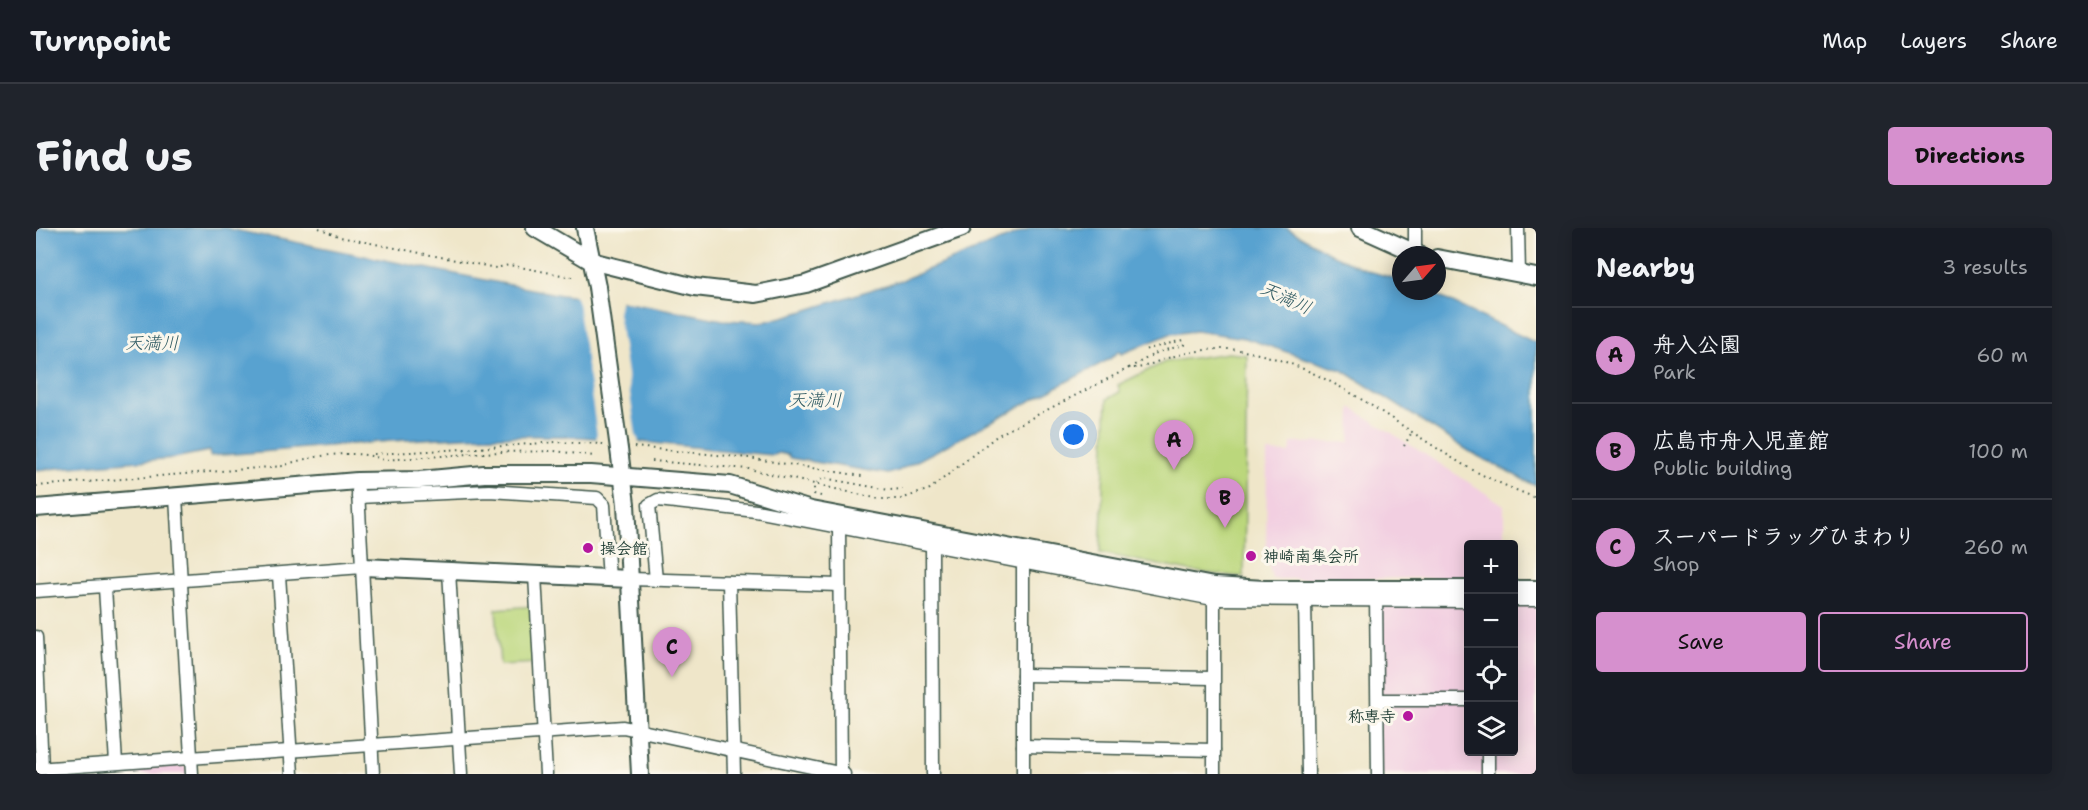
<!DOCTYPE html>
<meta charset="utf-8">
<style>
body{margin:0;font-family:"Shantell Sans","Klee One",sans-serif;background:#20242c;color:#f1f3f6}
.controls{position:absolute;right:18px;bottom:18px;display:grid;overflow:hidden;border-radius:6px;box-shadow:0 3px 15px #0003}
.controls button{width:54px;height:54px;display:grid;place-items:center;padding:0;border:0;border-bottom:2px solid #363941;background:#171b24;color:#f1f3f6;font:30px sans-serif}
.compass{position:absolute;left:1356px;top:18px;width:54px;height:54px;border-radius:50%;background:#171b24;box-shadow:0 3px 15px #0003;rotate:62deg}
.you{position:absolute;left:1038px;top:207px;width:21px;height:21px;margin:-15px;border:4px solid #fff;border-radius:50%;background:#1a73e8;box-shadow:0 0 0 9px #1a73e833}
.badge{display:grid;place-items:center;width:39px;height:39px;border-radius:50%;background:#d690ce;color:#111;font-size:20px;font-weight:700}
.pin{position:absolute;translate:-50% -50px;filter:drop-shadow(0 2px 3px #0008)}
.pin::after{content:'';position:absolute;top:32px;width:21px;height:18px;background:inherit;clip-path:polygon(0 0,100% 0,50% 100%)}
.list{margin:0;padding:0;list-style:none}
h2{display:flex;justify-content:space-between;align-items:center;height:78px;margin:0;padding:0 24px;font-size:26px}
h2 small{font-size:20px;font-weight:400;color:#9ea1a6}
.list li{display:grid;grid-template-columns:39px 1fr auto;gap:18px;align-items:center;box-sizing:border-box;height:96px;padding:0 24px;border-top:2px solid #363941}
.list b{display:block;font-size:22px;white-space:nowrap}
.list p{margin:0;font-size:20px;white-space:nowrap;color:#9ea1a6}
.list em{font-size:20px;font-style:normal;color:#9ea1a6}
.actions{display:flex;gap:12px;padding:18px 24px}
.actions a{flex:1;padding:14px 0;border:2px solid #d690ce;border-radius:6px;text-align:center;font-size:21px;color:#d690ce}
.actions .main{background:#d690ce;color:#111}
.icon{flex:none;width:33px;height:33px;fill:none;stroke:currentColor;stroke-width:2;stroke-linecap:round;stroke-linejoin:round}
.map{position:relative;flex:none;width:1500px;height:546px;overflow:hidden;border-radius:6px}
header{display:flex;align-items:center;gap:36px;box-sizing:border-box;height:84px;padding:0 30px;background:#171b24;border-bottom:2px solid #363941}
header strong{font-size:28px}
nav{display:flex;gap:33px;margin-inline-start:auto;font-size:21px}
.intro{display:flex;align-items:center;justify-content:space-between;box-sizing:border-box;height:144px;padding:0 36px}
h1{margin:0;font-size:42px}
.button{padding:15px 27px;border-radius:6px;background:#d690ce;color:#111;font-size:21px;font-weight:700}
main{display:flex;gap:36px;padding:0 36px}
aside{flex:1;background:#171b24;border-radius:6px;box-shadow:0 3px 15px #0003}
.map>svg:first-child{display:block}
.built{fill:#f2cfe1}
.green{fill:#bbd77c;stroke:#6d8a58;stroke-width:1.5}
.water{fill:#59a2d0;stroke:#3c7082;stroke-width:1.5}
.pier{fill:#efe6c9}
.lines{fill:none;stroke-linecap:round;stroke-linejoin:round}
.street-casing{stroke:#3e564a;stroke-width:15}
.secondary-casing{stroke:#3e564a;stroke-width:20}
.path{stroke:#3e564a;stroke-width:2;stroke-dasharray:1.5 4.5;stroke-linecap:butt}
.street{stroke:#fff;stroke-width:12}
.secondary{stroke:#fff;stroke-width:16}
.secondary-bridge-casing{stroke:#3e564a;stroke-width:20;stroke-linecap:butt}
.secondary-bridge{stroke:#fff;stroke-width:16}
.poi-dot{fill:#b5179e;stroke:#fbf7ec;stroke-width:2}
.labels{text-anchor:middle;stroke-width:6;stroke-linejoin:round;paint-order:stroke}
.poi-label{font-size:16px;font-weight:bold;fill:#1f3d34;stroke:#fbf7ec;text-anchor:start}
.water-label{font-size:18px;font-style:italic;fill:#305b63;stroke:#fbf7ec}
</style>
<header>
<strong>Turnpoint</strong>
<nav><a>Map</a><a>Layers</a><a>Share</a></nav>
</header>
<div class="intro"><h1>Find us</h1><a class="button">Directions</a></div>
<main>
<div class="map">
<svg width="1500" height="546" viewBox="0 0 1500 546">
<rect width="100%" height="100%" fill="#fbf7ec"/>
<filter id="ink" filterUnits="userSpaceOnUse"><feTurbulence type="fractalNoise" baseFrequency=".0167" numOctaves="2"/><feDisplacementMap in="SourceGraphic" scale="12" xChannelSelector="R" yChannelSelector="G"/><feConvolveMatrix kernelMatrix="1 2 1 2 8 2 1 2 1" color-interpolation-filters="sRGB"/></filter>
<filter id="wash" filterUnits="userSpaceOnUse"><feTurbulence type="fractalNoise" baseFrequency=".008" numOctaves="4" result="noise"/><feDisplacementMap in="SourceGraphic" scale="24" xChannelSelector="R" yChannelSelector="G"/><feGaussianBlur stdDeviation="1.35" result="paint"/><feColorMatrix in="noise" values="0 0 0 0 0 0 0 0 0 0 0 0 0 0 0 0 0 1.4 0 .05"/><feComposite in="paint" operator="in"/></filter>
<g filter="url(#wash)">
<rect width="100%" height="100%" fill="#efe6c9"/>
<!-- built -->
<g class="built">
<path d="M1315 179 1468 277V316H1432V350L1236 351 1230 324 1231 224 1254 225 1255 215 1314 214Z"/>
<path d="M1340 366 1432 367V524H1478V368H1500V546H1343Z"/>
<path d="M148 537 152 546H4Z"/>
</g>
<!-- green -->
<g class="green">
<path d="M1192 125 1211 127 1208 349 1153 343 1064 325 1071 171 1084 164 1082 157 1129 134Z"/>
<path d="M498 378 502 435 464 437 460 381Z"/>
</g>
<!-- water -->
<path class="water" d="M0 0H188L525 67 598 75 687 92 728 94 768 83 866 52 995 0H1251L1297 27 1336 44 1365 52V63H1392L1500 115V258L1436 225 1308 143 1209 110 1160 103 1134 106 1085 126 1083 123 1074 131 862 243 852 246 754 230 752 227 743 225 737 227C678 222 619 214 560 210 432 202 302 218 174 228L173 223 138 230 0 242Z"/>
<!-- pier -->
<path class="pier" d="M538 65 585 70 582 85 600 207 605 218 560 213 561 207 542 75Z"/>
</g>
<g filter="url(#ink)">
<g class="lines">
<!-- street casing -->
<g class="street-casing">
<g id="street">
<path d="M1482 0 1483 46"/>
<path d="M1379 26V0"/>
<path d="M322 263 337 546"/>
<path d="M140 269 156 546"/>
<path d="M322 269 453 263 561 270 568 277 573 351"/>
<path d="M803 298 805 546"/>
<path d="M896 318 897 546"/>
<path d="M987 328V546"/>
<path d="M413 343 425 546"/>
<path d="M243 347 256 546"/>
<path d="M499 347 510 546"/>
<path d="M594 351 803 357"/>
<path d="M620 352 613 277 622 272 720 283 1177 371 1432 373"/>
<path d="M693 354 698 546"/>
<path d="M69 360 80 535"/>
<path d="M0 363 327 339"/>
<path d="M1340 367 1342 546"/>
<path d="M1478 372H1500"/>
<path d="M1269 373 1272 546"/>
<path d="M0 409 6 540"/>
<path d="M987 447 1177 450"/>
<path d="M1342 472H1432"/>
<path d="M987 518 1178 522"/>
<path d="M1452 524V546"/>
<path d="M0 541 587 499 808 546"/>
<path d="M1178 546V363"/>
</g>
</g>
<!-- secondary casing -->
<g class="secondary-casing">
<g id="secondary">
<path d="M499 0 555 33 659 59 720 66 770 56 926 0"/>
<path d="M549 0 561 59"/>
<path d="M1324 0 1384 27"/>
<path d="M1401 30 1500 49"/>
<path d="M583 221 590 276 604 546"/>
<path d="M0 280 321 253 384 252 448 246H555L694 257 775 282 1178 358 1228 361H1432"/>
<path d="M327 339 594 351"/>
<path d="M1478 361H1500"/>
</g>
</g>
<!-- path -->
<g class="path">
<path d="M283 0 304 9 460 40 473 37 536 49"/>
<path d="M1093 140 1122 124 1148 117 1147 112 1108 122"/>
<path d="M1368 218 1376 204"/>
<path d="M598 219 713 230 826 248"/>
<path d="M428 221 520 214 568 216"/>
<path d="M338 226 428 221 433 225"/>
<path d="M616 233 713 241 843 271H865L894 261 962 207 1093 140C1109 141 1117 134 1132 130 1154 123 1185 118 1208 123 1288 137 1351 190 1418 231 1443 247 1472 259 1500 270"/>
<path d="M0 258 247 238C270 228 324 220 347 232L463 224 518 223 558 228"/>
<path d="M785 268 778 266V258L787 250 853 262 867 261"/>
</g>
<!-- street -->
<use href="#street" class="street"/>
<!-- secondary -->
<use href="#secondary" class="secondary"/>
<!-- secondary-bridge casing -->
<g class="secondary-bridge-casing">
<path id="secondary-bridge" d="M561 59 583 221"/>
</g>
<!-- secondary-bridge -->
<use href="#secondary-bridge" class="secondary-bridge"/>
</g>
</g>
<!-- markers -->
<g class="poi-dot">
<circle cx="552" cy="320" r="6"/>
<circle cx="1215" cy="328" r="6"/>
<circle cx="1372" cy="488" r="6"/>
</g>
<g class="labels">
<!-- poi labels -->
<g class="poi-label">
<text x="564" y="326">操会館</text>
<text x="1227" y="334">神崎南集会所</text>
<text x="1360" y="494" text-anchor="end">称専寺</text>
</g>
<!-- water labels -->
<g class="water-label">
<text transform="translate(1250 70) rotate(24)" y="6">天満川</text>
<text x="116" y="121">天満川</text>
<text x="779" y="178">天満川</text>
</g>
</g>
</svg>
<div class="controls">
<button>+</button>
<button>−</button>
<button><svg class="icon" aria-label="locate" viewBox="0 0 24 24"><circle cx="12" cy="12" r="6"/><path d="M12 2v4M12 18v4M2 12h4M18 12h4"/></svg></button>
<button><svg class="icon" aria-label="layers" viewBox="0 0 24 24"><path d="M12 4l9 5-9 5-9-5zM3 14l9 5 9-5"/></svg></button>
</div>
<svg class="compass" viewBox="-18 -18 36 36"><path d="M0-13l5 13h-10z" fill="#e53935"/><path d="M0 13l5-13h-10z" fill="#9ea1a6"/></svg>
<div class="you"></div>
<div class="pin badge" style="left:1138px;top:242px">A</div>
<div class="pin badge" style="left:1189px;top:300px">B</div>
<div class="pin badge" style="left:636px;top:449px">C</div>
</div>
<aside>
<h2>Nearby<small>3 results</small></h2>
<ul class="list">
<li><span class="badge">A</span><div><b>舟入公園</b><p>Park</p></div><em>60 m</em></li>
<li><span class="badge">B</span><div><b>広島市舟入児童館</b><p>Public building</p></div><em>100 m</em></li>
<li><span class="badge">C</span><div><b>スーパードラッグひまわり</b><p>Shop</p></div><em>260 m</em></li>
</ul>
<div class="actions"><a class="main">Save</a><a>Share</a></div>
</aside>
</main>
